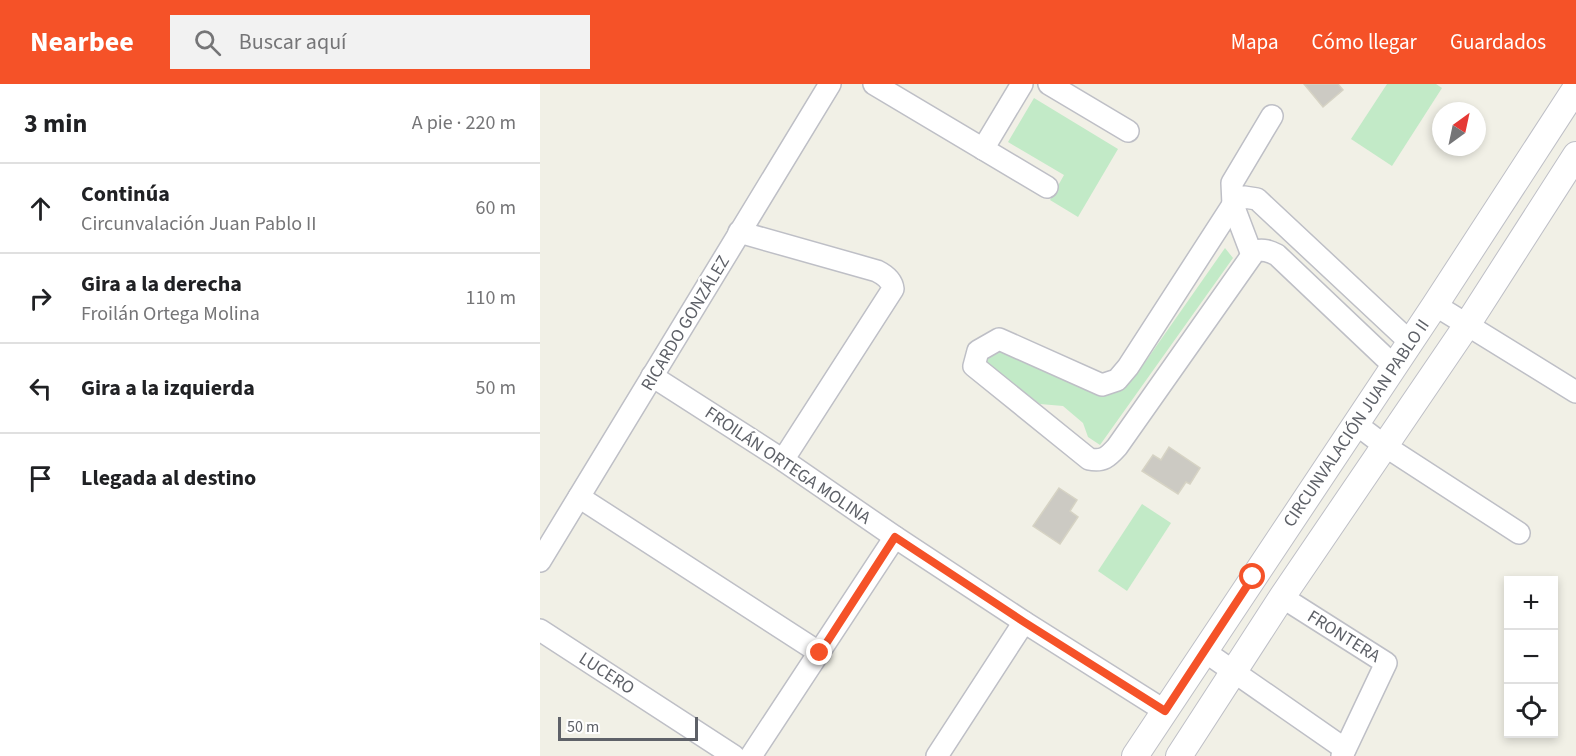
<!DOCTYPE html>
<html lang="es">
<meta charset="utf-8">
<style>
body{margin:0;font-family:"Source Sans 3",sans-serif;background:#f2f2f2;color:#202124}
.controls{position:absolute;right:18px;bottom:18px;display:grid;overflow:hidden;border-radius:0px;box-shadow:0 3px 9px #0003}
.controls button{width:54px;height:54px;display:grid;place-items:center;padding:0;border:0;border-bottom:2px solid #e0e0e0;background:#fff;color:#202124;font:30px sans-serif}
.compass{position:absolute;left:892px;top:18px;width:54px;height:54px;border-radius:50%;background:#fff;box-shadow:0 3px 9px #0003;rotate:33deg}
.scale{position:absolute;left:18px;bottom:15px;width:140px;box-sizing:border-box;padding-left:6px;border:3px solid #5e6168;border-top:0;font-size:16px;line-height:21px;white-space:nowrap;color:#5e6168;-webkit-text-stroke:4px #fff;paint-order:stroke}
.stop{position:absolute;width:18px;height:18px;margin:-14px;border:4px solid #f55228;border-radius:50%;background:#fff}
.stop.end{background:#f55228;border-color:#fff;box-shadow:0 2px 6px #0008}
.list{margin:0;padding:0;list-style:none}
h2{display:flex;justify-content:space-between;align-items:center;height:78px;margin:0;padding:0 24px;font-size:26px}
h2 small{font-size:20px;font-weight:400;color:#757577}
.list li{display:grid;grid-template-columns:39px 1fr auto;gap:18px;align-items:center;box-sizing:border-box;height:90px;padding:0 24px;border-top:2px solid #e0e0e0}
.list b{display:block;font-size:22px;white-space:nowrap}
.list p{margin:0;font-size:20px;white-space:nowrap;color:#757577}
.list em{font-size:20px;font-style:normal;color:#757577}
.icon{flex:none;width:33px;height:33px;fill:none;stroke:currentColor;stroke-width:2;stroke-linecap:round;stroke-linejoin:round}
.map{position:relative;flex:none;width:1036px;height:672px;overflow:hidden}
header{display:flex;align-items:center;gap:36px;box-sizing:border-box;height:84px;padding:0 30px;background:#f55228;color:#fff}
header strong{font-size:28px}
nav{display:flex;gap:33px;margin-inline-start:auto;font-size:21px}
.search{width:420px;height:54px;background:#f2f2f2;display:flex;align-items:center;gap:15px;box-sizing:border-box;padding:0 21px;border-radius:0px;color:#757577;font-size:22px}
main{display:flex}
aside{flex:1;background:#fff}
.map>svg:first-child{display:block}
.green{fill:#c2eac7}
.building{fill:#cccac3;stroke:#d6d3c4;stroke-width:1.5}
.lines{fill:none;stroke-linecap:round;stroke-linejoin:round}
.minor-casing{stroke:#bebfc6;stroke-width:24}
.tertiary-casing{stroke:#bebfc6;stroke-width:28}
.minor{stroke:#fff;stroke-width:21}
.tertiary{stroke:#fff;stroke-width:26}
.route{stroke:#f55228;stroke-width:8}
.labels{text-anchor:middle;stroke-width:4.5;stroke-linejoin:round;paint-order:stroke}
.street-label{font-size:18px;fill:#5e6168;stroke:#fff}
</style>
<header>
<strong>Nearbee</strong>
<div class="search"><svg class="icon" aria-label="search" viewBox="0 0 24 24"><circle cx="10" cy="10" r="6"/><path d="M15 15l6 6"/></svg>Buscar aquí</div>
<nav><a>Mapa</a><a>Cómo llegar</a><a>Guardados</a></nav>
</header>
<main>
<aside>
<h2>3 min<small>A pie · 220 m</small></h2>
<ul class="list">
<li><svg class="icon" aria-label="ahead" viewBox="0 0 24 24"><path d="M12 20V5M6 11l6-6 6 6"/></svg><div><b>Continúa</b><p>Circunvalación Juan Pablo II</p></div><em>60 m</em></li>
<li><svg class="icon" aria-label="right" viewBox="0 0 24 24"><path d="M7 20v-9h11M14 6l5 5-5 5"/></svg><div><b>Gira a la derecha</b><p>Froilán Ortega Molina</p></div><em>110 m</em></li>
<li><svg class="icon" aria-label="left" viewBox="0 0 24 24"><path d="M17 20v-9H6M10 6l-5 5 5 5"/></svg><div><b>Gira a la izquierda</b></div><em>50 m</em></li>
<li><svg class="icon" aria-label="arrive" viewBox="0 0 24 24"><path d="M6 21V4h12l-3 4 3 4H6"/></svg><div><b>Llegada al destino</b></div></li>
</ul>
</aside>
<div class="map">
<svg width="1036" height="672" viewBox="0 0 1036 672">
<rect width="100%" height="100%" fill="#f1f0e6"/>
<!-- green -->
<g class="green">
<path d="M847 0H896L902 4 852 82 811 55Z"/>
<path d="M494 14 578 65 538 133 510 116 524 91 468 58Z"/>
<path d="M685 164 693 174 560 361 548 353 543 339 523 322 500 320 445 280V272L458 267 563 312 580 306 594 294Z"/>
<path d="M602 420 631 439 587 507 558 487Z"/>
</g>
<!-- building -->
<g class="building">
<path d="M764 0H798L803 6 783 23Z"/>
<path d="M629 363 660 384 650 400 646 398 638 410 602 387 613 371 621 376Z"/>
<path d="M519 404 537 416 530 427 538 433 520 460 493 442Z"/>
</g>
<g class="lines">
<!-- minor casing -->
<g class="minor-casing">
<g id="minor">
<path d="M334 0 507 103"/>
<path d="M509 0 588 47"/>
<path d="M443 65 482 0"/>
<path d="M199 148 337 187C345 191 352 196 353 205L243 376"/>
<path d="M712 171 693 121 692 99 732 32"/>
<path d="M895 221 1036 308"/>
<path d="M854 282 737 171C729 167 724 165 715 167L577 363C568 373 563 378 549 375L434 282 438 267 459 255 562 301 577 296 588 283 694 119 704 113 717 115 870 258"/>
<path d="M112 292 243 376 355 453 484 538 625 627"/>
<path d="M816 340 845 362 979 449"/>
<path d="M39 413 280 569"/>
<path d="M0 477 290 0"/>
<path d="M742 513 846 579 802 672"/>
<path d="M0 546 194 672"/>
<path d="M664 567 805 665"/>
<path d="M211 672 355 453"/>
<path d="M397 672 484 538"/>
</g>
</g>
<!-- tertiary casing -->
<g class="tertiary-casing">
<g id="tertiary">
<path d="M595 672 895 221 1036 4"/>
<path d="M639 672 742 513 927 241 1036 71"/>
</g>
</g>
<!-- minor -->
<use href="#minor" class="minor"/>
<!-- tertiary -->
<use href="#tertiary" class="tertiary"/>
</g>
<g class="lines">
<!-- route -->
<path class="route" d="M280 569 355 453 484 538 625 627 713 493"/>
</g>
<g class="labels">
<!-- street labels -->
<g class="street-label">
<text transform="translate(145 239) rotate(-59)" y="6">RICARDO GONZÁLEZ</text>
<text transform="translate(816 339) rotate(-56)" y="6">CIRCUNVALACIÓN JUAN PABLO II</text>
<text transform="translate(248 381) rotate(34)" y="6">FROILÁN ORTEGA MOLINA</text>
<text transform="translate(804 552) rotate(32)" y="6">FRONTERA</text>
<text transform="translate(67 589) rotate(33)" y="6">LUCERO</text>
</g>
</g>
</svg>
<div class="controls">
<button>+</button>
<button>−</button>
<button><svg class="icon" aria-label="locate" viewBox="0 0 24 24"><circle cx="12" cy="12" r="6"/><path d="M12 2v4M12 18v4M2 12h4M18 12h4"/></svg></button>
</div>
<svg class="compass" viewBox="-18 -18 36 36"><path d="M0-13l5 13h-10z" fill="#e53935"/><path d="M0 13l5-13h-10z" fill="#757577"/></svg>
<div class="scale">50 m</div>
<div class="stop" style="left:713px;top:493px"></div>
<div class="stop end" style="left:280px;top:569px"></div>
</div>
</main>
